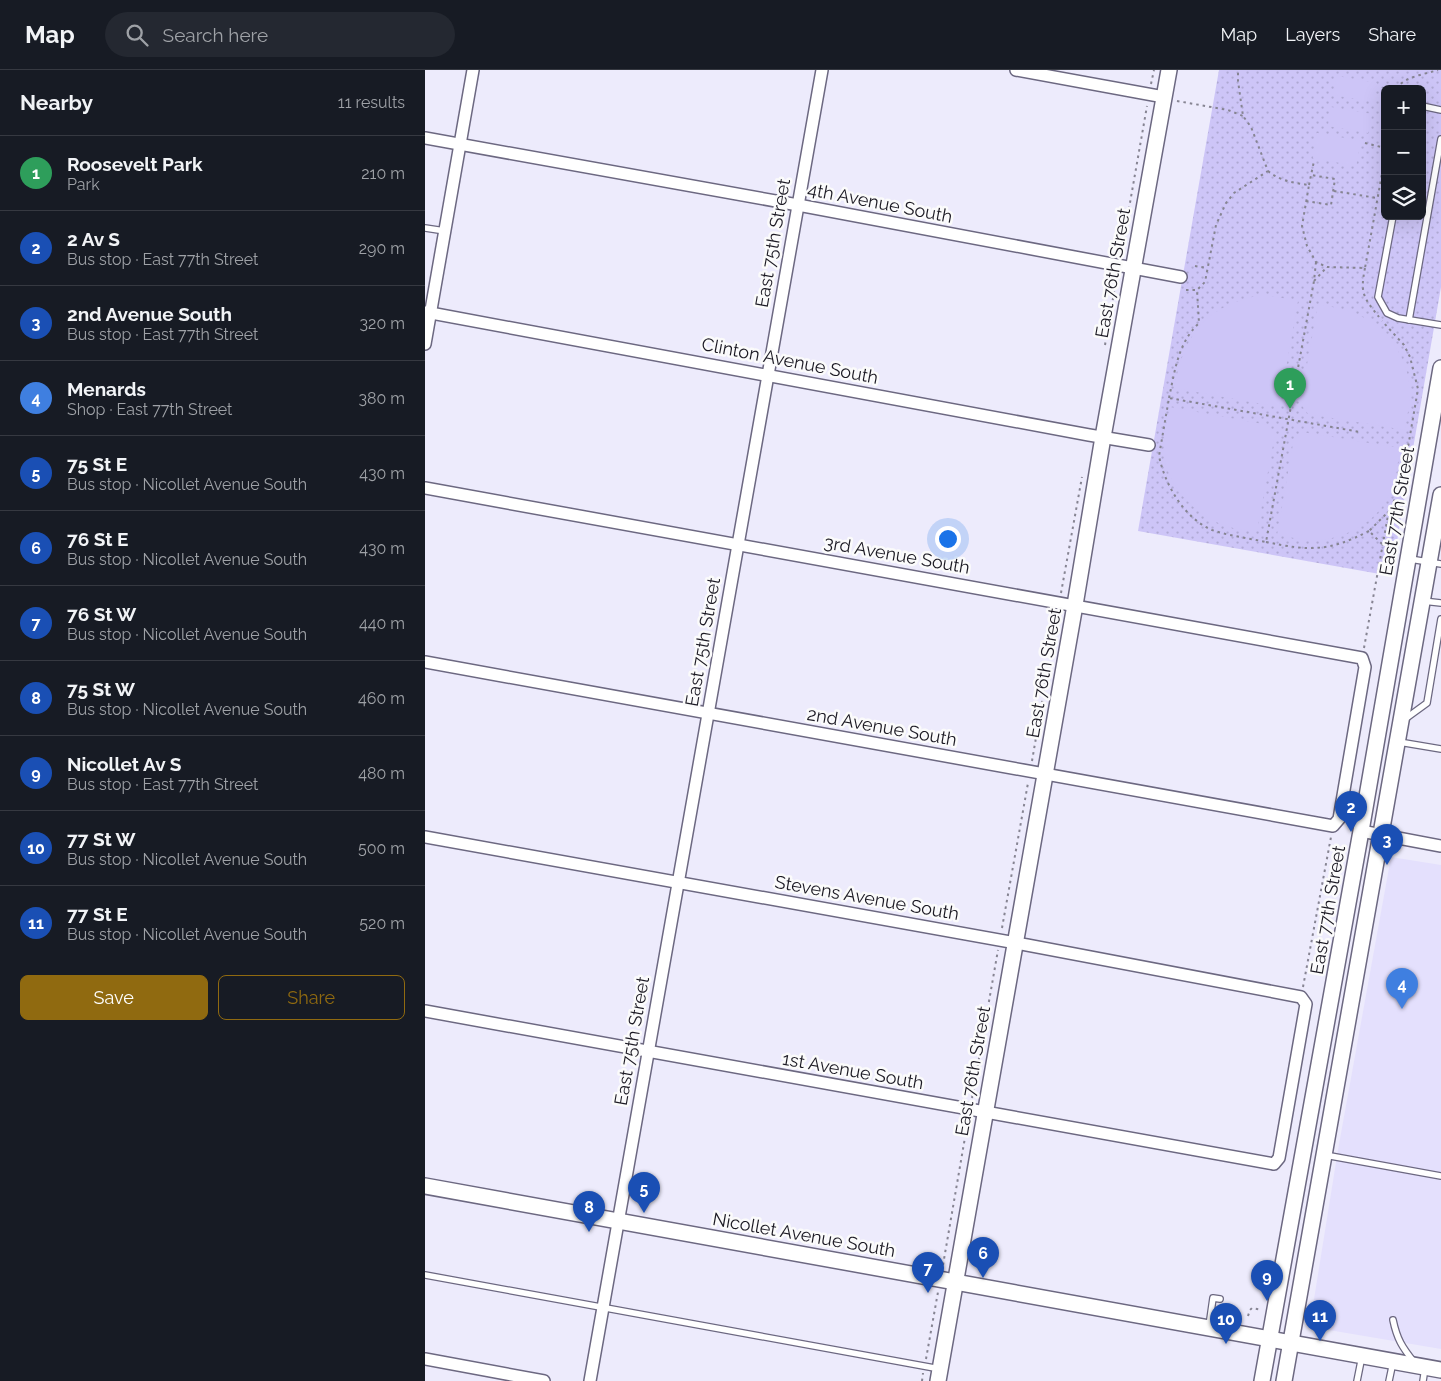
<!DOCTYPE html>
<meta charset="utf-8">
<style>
body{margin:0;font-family:Raleway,sans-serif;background:#242831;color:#f1f3f6}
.controls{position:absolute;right:15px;top:15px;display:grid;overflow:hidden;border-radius:8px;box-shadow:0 5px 20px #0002}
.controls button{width:45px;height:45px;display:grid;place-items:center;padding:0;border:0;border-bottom:1px solid #363941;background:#171b24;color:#f1f3f6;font:25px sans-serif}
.you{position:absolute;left:522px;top:468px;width:18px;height:18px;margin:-12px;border:4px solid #fff;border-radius:50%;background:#1a73e8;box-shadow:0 0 0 8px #1a73e833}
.badge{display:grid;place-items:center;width:32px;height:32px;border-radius:50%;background:#906a10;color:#fff;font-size:16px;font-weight:700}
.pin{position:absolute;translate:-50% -41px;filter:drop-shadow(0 1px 2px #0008)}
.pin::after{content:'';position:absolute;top:26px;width:18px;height:15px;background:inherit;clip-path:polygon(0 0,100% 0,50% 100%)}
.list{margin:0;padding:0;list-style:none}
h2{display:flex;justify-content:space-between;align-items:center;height:65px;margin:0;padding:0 20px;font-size:21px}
h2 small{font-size:16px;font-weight:400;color:#9ea1a6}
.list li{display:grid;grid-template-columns:32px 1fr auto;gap:15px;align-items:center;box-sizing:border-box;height:75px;padding:0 20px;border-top:1px solid #363941}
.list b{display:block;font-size:19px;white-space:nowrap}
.list p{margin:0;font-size:16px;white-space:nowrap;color:#9ea1a6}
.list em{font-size:16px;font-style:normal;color:#9ea1a6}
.actions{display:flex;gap:10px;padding:15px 20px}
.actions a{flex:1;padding:11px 0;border:1px solid #906a10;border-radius:8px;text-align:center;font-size:18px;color:#906a10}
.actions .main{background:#906a10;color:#fff}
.icon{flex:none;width:28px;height:28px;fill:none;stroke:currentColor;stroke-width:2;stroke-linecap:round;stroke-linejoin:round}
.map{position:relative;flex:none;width:1016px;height:1311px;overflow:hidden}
header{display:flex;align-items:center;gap:30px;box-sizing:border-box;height:70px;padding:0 25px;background:#171b24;border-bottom:1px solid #363941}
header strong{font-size:24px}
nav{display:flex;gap:28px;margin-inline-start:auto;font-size:18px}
.search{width:350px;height:45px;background:#242831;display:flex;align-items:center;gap:12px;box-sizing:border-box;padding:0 18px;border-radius:28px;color:#9ea1a6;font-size:19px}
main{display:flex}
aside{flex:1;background:#171b24}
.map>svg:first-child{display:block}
.built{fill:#e4e0fd}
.park{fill:url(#park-dots);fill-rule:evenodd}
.pitch{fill:#cdc5f7}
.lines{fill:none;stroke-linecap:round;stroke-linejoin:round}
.lane-casing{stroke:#6c6881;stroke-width:8}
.street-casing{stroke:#6c6881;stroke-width:14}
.secondary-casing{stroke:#6c6881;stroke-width:18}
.path{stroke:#868492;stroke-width:2;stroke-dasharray:2.5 4;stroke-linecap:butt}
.lane{stroke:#fff;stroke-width:5.5}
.street{stroke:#fff;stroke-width:11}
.secondary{stroke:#fff;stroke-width:15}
.labels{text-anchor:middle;stroke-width:5;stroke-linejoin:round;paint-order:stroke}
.street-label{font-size:18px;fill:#1b1923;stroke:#fbfbfb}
</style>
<header>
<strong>Map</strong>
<div class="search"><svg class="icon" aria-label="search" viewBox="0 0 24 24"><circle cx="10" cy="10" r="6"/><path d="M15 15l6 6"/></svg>Search here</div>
<nav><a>Map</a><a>Layers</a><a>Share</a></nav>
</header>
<main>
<aside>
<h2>Nearby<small>11 results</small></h2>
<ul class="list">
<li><span class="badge" style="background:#2e9e5b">1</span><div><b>Roosevelt Park</b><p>Park</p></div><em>210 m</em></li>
<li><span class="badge" style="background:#1a4fb4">2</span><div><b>2 Av S</b><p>Bus stop · East 77th Street</p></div><em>290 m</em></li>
<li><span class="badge" style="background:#1a4fb4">3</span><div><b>2nd Avenue South</b><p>Bus stop · East 77th Street</p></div><em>320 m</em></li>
<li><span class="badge" style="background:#3f7fe0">4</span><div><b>Menards</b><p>Shop · East 77th Street</p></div><em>380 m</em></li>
<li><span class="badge" style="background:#1a4fb4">5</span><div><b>75 St E</b><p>Bus stop · Nicollet Avenue South</p></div><em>430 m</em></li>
<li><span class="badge" style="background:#1a4fb4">6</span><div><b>76 St E</b><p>Bus stop · Nicollet Avenue South</p></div><em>430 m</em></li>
<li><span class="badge" style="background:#1a4fb4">7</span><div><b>76 St W</b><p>Bus stop · Nicollet Avenue South</p></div><em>440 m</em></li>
<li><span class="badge" style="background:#1a4fb4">8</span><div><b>75 St W</b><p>Bus stop · Nicollet Avenue South</p></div><em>460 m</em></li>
<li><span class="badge" style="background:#1a4fb4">9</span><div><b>Nicollet Av S</b><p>Bus stop · East 77th Street</p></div><em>480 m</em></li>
<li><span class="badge" style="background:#1a4fb4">10</span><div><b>77 St W</b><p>Bus stop · Nicollet Avenue South</p></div><em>500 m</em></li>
<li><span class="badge" style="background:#1a4fb4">11</span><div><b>77 St E</b><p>Bus stop · Nicollet Avenue South</p></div><em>520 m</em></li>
</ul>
<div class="actions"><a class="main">Save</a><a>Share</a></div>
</aside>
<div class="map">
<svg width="1016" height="1311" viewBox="0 0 1016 1311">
<defs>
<pattern id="park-dots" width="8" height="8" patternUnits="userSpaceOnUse" patternTransform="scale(1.25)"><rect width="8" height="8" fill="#cdc5f7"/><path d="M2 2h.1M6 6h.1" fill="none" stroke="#afa9d3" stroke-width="1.8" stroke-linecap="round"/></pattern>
</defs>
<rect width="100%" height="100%" fill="#edebfc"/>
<!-- built -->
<path class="built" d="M966 787 1016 795V1279L892 1258 886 1248 913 1080Z"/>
<!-- park -->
<path class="park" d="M794 0H1016V217L966 506 713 461ZM960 19H997V146H960Z"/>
<!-- pitch -->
<g class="pitch">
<path d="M912 6 952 13 949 32 908 25Z"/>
<path d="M906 37 947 44 943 63 903 56Z"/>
<path d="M892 63 936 71 931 96 888 88Z"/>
<path d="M831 226H846L873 231 854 337 749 318C759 266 777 239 831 226Z"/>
<path d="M893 234C906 237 922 239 934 245 966 261 987 293 985 329 984 339 981 350 980 360L883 344 875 333Z"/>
<path d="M745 337 843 355 850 364 832 461C822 460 810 459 801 456 771 446 741 415 739 383 738 367 742 352 745 337Z"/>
<path d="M877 362 975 378C973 395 970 412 963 427 951 452 921 468 894 470 880 471 866 467 852 465L869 368Z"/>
</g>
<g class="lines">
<!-- lane casing -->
<g class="lane-casing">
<g id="lane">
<path d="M997 36 1016 40"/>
<path d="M968 146 953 227 962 243 973 248 1016 255"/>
<path d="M0 158 20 161"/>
<path d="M984 250 1016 69"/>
<path d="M985 489 1016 494"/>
<path d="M998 531 1016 533"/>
<path d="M980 649 1002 633 1016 549"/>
<path d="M974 672 1016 679"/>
<path d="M900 1085 1016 1106"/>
<path d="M0 1205 515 1299"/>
<path d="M968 1250C972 1269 977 1277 989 1292"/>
<path d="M784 1256 788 1228 795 1229"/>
<path d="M932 1311 937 1286"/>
<path d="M964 1311 968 1292"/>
<path d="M998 1311 1000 1298"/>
</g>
</g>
<!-- street casing -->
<g class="street-casing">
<g id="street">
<path d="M591 0 739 27"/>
<path d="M0 68 373 135 756 207"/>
<path d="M0 242 664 365 724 375"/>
<path d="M0 274 48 0"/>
<path d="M0 418 937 588 940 597 914 749 908 756 0 592"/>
<path d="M936 761 1016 776"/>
<path d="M0 767 602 875 876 927 881 934 854 1088 849 1094 0 941"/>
<path d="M0 1289 119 1311"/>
<path d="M165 1311 397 0"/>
</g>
</g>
<!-- secondary casing -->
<g class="secondary-casing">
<g id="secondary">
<path d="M0 1116 1016 1300"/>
<path d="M513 1311 650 535 678 367 744 0"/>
<path d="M837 1311 936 761 1016 298"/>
<path d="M859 1311 1016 425"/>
</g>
</g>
<!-- path -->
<g class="path">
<path d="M726 14 729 0"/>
<path d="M972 19C977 7 1001 4 1013 0"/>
<path d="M752 31 803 40 818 46"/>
<path d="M940 73 960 78"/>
<path d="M843 101C855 111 869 113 884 115L877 156 882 176 891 192 902 197 940 198 960 87"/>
<path d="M884 115 889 91"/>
<path d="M909 121 952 128"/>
<path d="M881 131 906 135 910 109 886 105"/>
<path d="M696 184 722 36"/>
<path d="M891 192 889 211 841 472C823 468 804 466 787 460 759 448 740 415 734 386L744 328 935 362"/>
<path d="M770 196 782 198"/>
<path d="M940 198C935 223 938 227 954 247"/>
<path d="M889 211 901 198"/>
<path d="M761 220H772"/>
<path d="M680 275 692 205"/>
<path d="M744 328C750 300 753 273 774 253L772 220 780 212 791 155 801 133 809 123 843 101 826 57 818 46 813 11V0"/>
<path d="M841 472C885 481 903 482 944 461"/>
<path d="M957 474 944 461 963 442"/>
<path d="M636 523 657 407"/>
<path d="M939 578 964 440 976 418 993 319 985 287 979 275 957 251"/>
<path d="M607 691 632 545"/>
<path d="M577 858 603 713"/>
<path d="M878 917 906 767"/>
<path d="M547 1028 573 880"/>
<path d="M518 1195 543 1050"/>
<path d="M823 1246 825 1240 827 1238 837 1240"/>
<path d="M501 1289 513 1222"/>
<path d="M497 1311 498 1303"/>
</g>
<!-- lane -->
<use href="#lane" class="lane"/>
<!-- street -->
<use href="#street" class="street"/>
<!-- secondary -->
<use href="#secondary" class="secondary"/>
</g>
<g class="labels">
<!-- street labels -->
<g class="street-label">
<text transform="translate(455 133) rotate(11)" y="6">4th Avenue South</text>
<text transform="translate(348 173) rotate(-80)" y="6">East 75th Street</text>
<text transform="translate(688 203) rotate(-80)" y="6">East 76th Street</text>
<text transform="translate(365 291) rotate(11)" y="6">Clinton Avenue South</text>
<text transform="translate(972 441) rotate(-80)" y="6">East 77th Street</text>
<text transform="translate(472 485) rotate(10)" y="6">3rd Avenue South</text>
<text transform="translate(278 572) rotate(-80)" y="6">East 75th Street</text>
<text transform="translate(619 603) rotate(-80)" y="6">East 76th Street</text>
<text transform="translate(457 657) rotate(10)" y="6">2nd Avenue South</text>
<text transform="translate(442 828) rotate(10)" y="6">Stevens Avenue South</text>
<text transform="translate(903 840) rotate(-80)" y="6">East 77th Street</text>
<text transform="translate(207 971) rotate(-80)" y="6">East 75th Street</text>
<text transform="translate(428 1001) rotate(10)" y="6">1st Avenue South</text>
<text transform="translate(548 1001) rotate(-80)" y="6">East 76th Street</text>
<text transform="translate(379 1165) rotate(10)" y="6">Nicollet Avenue South</text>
</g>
</g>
</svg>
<div class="controls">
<button>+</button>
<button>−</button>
<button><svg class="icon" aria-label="layers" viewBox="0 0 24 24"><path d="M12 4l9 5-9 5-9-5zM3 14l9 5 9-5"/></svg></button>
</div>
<div class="you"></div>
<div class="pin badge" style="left:865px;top:339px;background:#2e9e5b">1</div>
<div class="pin badge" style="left:926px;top:762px;background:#1a4fb4">2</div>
<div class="pin badge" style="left:962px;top:795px;background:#1a4fb4">3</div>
<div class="pin badge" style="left:977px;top:939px;background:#3f7fe0">4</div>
<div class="pin badge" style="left:219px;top:1143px;background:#1a4fb4">5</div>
<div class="pin badge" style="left:558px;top:1208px;background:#1a4fb4">6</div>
<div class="pin badge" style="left:503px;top:1223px;background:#1a4fb4">7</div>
<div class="pin badge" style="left:164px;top:1162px;background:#1a4fb4">8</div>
<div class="pin badge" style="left:842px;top:1231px;background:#1a4fb4">9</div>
<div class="pin badge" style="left:801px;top:1274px;background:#1a4fb4">10</div>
<div class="pin badge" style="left:895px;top:1271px;background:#1a4fb4">11</div>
</div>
</main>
